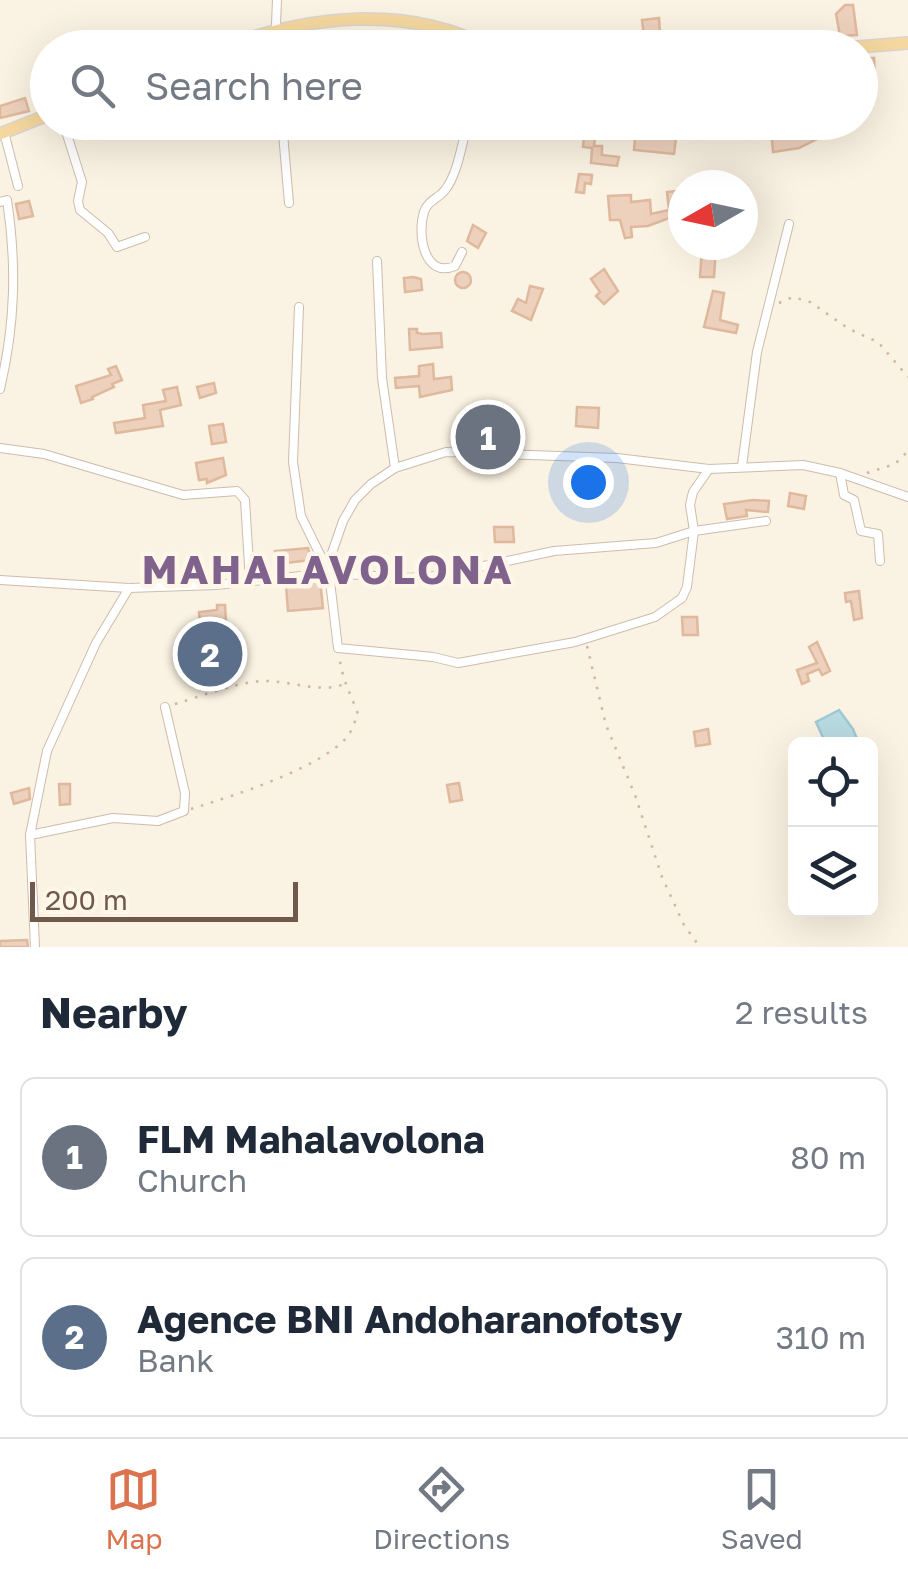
<!DOCTYPE html>
<style>
body{margin:0;font-family:"Golos Text",sans-serif;background:#f2f2f3;color:#1f2937}
.controls{position:absolute;right:30px;bottom:30px;display:grid;overflow:hidden;border-radius:15px;box-shadow:0 10px 40px #0002}
.controls button{width:90px;height:90px;display:grid;place-items:center;padding:0;border:0;border-bottom:2px solid #e0e1e3;background:#fff;color:#1f2937;font:50px sans-serif}
.compass{position:absolute;left:668px;top:170px;width:90px;height:90px;border-radius:50%;background:#fff;box-shadow:0 10px 40px #0002;rotate:261deg}
.scale{position:absolute;left:30px;bottom:25px;width:268px;box-sizing:border-box;padding-left:10px;border:5px solid #70594b;border-top:0;font-size:28px;line-height:35px;white-space:nowrap;color:#70594b;-webkit-text-stroke:8px #fef6e8;paint-order:stroke}
.you{position:absolute;left:588px;top:482px;width:35px;height:35px;margin:-25px;border:8px solid #fff;border-radius:50%;background:#1a73e8;box-shadow:0 0 0 15px #1a73e833}
.badge{display:grid;place-items:center;width:65px;height:65px;border-radius:50%;background:#dc734f;color:#fff;font-size:32px;font-weight:700}
.pin{position:absolute;translate:-50% -50%;border:5px solid #fff;box-shadow:0 2px 10px #0006}
.list{margin:0;padding:0;list-style:none}
h2{display:flex;justify-content:space-between;align-items:center;height:130px;margin:0;padding:0 40px;font-size:42px}
h2 small{font-size:32px;font-weight:400;color:#747a83}
.list li{display:grid;grid-template-columns:65px 1fr auto;gap:30px;align-items:center;box-sizing:border-box;height:160px;margin:0 20px 20px;padding:0 20px;border:2px solid #e0e1e3;border-radius:15px}
.list b{display:block;font-size:38px;white-space:nowrap}
.list p{margin:0;font-size:32px;white-space:nowrap;color:#747a83}
.list em{font-size:32px;font-style:normal;color:#747a83}
.icon{flex:none;width:55px;height:55px;fill:none;stroke:currentColor;stroke-width:2;stroke-linecap:round;stroke-linejoin:round}
.map{position:relative;flex:none;width:908px;height:947px;overflow:hidden}
.search{position:absolute;background:#fff;box-shadow:0 10px 40px #0002;left:30px;right:30px;top:30px;height:110px;display:flex;align-items:center;gap:25px;box-sizing:border-box;padding:0 35px;border-radius:55px;color:#747a83;font-size:38px}
.sheet{height:490px;background:#fff}
nav{display:flex;justify-content:space-around;align-items:center;box-sizing:border-box;height:140px;border-top:2px solid #e0e1e3;background:#fff;font-size:28px;color:#747a83}
nav a{display:grid;justify-items:center;gap:5px}
nav .on{color:#dc734f}
.map>svg:first-child{display:block}
.water{fill:#b9dbe2;stroke:#a0c9d3;stroke-width:2.5}
.building{fill:#eed1bc;stroke:#dfb99e;stroke-width:2.5}
.lines{fill:none;stroke-linecap:round;stroke-linejoin:round}
.minor-casing{stroke:#cdbcad;stroke-width:10}
.primary-casing{stroke:#dad4d0;stroke-width:14}
.path{stroke:#d2b5a0;stroke-width:2.5;stroke-dasharray:2.5 8;stroke-linecap:butt}
.minor{stroke:#fff;stroke-width:8}
.primary{stroke:#f5d89f;stroke-width:11}
.labels{text-anchor:middle;stroke-width:9;stroke-linejoin:round;paint-order:stroke}
.district-label{font-size:40px;font-weight:bold;letter-spacing:2.5px;fill:#80638c;stroke:#fef6e8}
</style>
<div class="map">
<svg width="908" height="947" viewBox="0 0 908 947">
<rect width="100%" height="100%" fill="#faf2e2"/>
<!-- water -->
<path class="water" d="M839 710 853 729 859 744H826L816 722Z"/>
<!-- building -->
<g class="building">
<path d="M845 5H853L857 35 840 36 836 14Z"/>
<path d="M659 18 660 34 644 36 642 20Z"/>
<path d="M319 36 320 48H283V40Z"/>
<path d="M401 36 449 41 462 48 411 44 410 48H366L365 38Z"/>
<path d="M860 58H874L875 77 860 74Z"/>
<path d="M25 98 29 111 0 118V106Z"/>
<path d="M789 122H817L821 137 799 148 773 152 771 130 788 127Z"/>
<path d="M636 126 677 130 674 154 634 150Z"/>
<path d="M584 137 595 138 594 146H602V155L619 157 617 166 591 163 592 148 583 147Z"/>
<path d="M579 174 592 175 591 184 585 183 584 193 576 192Z"/>
<path d="M676 191 683 192V213L648 226 631 227 632 237 625 238 620 220H610L608 196 631 195V202L650 200 651 214 669 210 667 192Z"/>
<path d="M29 201 33 216 19 219 16 204Z"/>
<path d="M473 225 486 233 478 248 467 241Z"/>
<path d="M716 248 714 277H700L702 249Z"/>
<path d="M604 269 618 291 604 304 596 296 600 292 591 279Z"/>
<circle cx="463" cy="280" r="8"/>
<path d="M413 277 421 279 422 290 405 292 404 278Z"/>
<path d="M530 286 543 289 531 320 512 311 518 299 526 303Z"/>
<path d="M713 291 724 293 720 320 738 325 736 333 704 327Z"/>
<path d="M409 329H417V333L423 334 441 333 442 347 410 350Z"/>
<path d="M433 364 434 379 451 377 452 390 420 397 419 386 396 388 395 378 419 376V366Z"/>
<path d="M116 366 122 380 112 384 114 387 92 397 93 399 81 403 76 386 111 375 108 369Z"/>
<path d="M214 383 216 393 200 398 197 387Z"/>
<path d="M177 387 181 405 160 410 163 426 116 433 114 423 145 418 143 405 166 401 163 390Z"/>
<path d="M577 407 599 408 598 428 576 426Z"/>
<path d="M223 424 226 442 212 444 209 426Z"/>
<rect x="475" y="430" width="27" height="14"/>
<path d="M223 458 226 475 207 483V479L199 480 196 463Z"/>
<path d="M790 493 806 496 804 509 788 506Z"/>
<path d="M753 500 769 501 768 512 746 510 747 516 727 519 724 504Z"/>
<path d="M494 527H513L514 542H495Z"/>
<path d="M308 548 311 560 277 564 275 551Z"/>
<path d="M320 581 323 608 288 611 286 585Z"/>
<path d="M859 591 862 618 854 620 851 601 846 602 845 593Z"/>
<path d="M217 605H225L226 621 200 624 199 612 217 610Z"/>
<path d="M682 617H697L698 635H683Z"/>
<path d="M817 642 830 671 822 675 819 669 807 674 809 681 802 684 797 670 817 663 809 647Z"/>
<rect x="192" y="647" width="37" height="14"/>
<path d="M708 729 710 744 696 746 694 732Z"/>
<path d="M459 783 462 800 450 802 447 785Z"/>
<path d="M59 784H70V804L60 805Z"/>
<path d="M29 788 30 799 14 804 11 793Z"/>
<path d="M27 940 28 947H0V941Z"/>
</g>
<g class="lines">
<!-- minor casing -->
<g class="minor-casing">
<g id="minor">
<path d="M275 48 277 0"/>
<path d="M63 122 82 182 78 201 80 210 108 233 117 247 145 237"/>
<path d="M282 122 289 203"/>
<path d="M4 132 18 186"/>
<path d="M0 202 7 200C17 266 15 325 0 389"/>
<path d="M462 252 455 266C424 279 417 234 424 212 428 200 438 199 445 190 458 174 462 142 468 122"/>
<path d="M377 261 382 378 395 468"/>
<path d="M299 307 293 462 301 516 329 573 338 648 433 657 458 663 575 642 655 617 682 598 687 587 694 531 690 505 693 492 709 469"/>
<path d="M0 448 44 454 183 495 237 491 245 500 250 581"/>
<path d="M742 466 757 352 789 224"/>
<path d="M840 473 844 495 854 500 861 531 878 534 880 561"/>
<path d="M327 567 343 521 355 500 371 484 395 468 446 452 617 458 709 469 803 465 840 473 908 497"/>
<path d="M0 580 129 588 216 585 329 573 406 578 437 576 554 551 656 543 694 531 766 521"/>
<path d="M30 835 113 818 158 821 184 811 185 793 165 707"/>
<path d="M35 947 30 835 47 751 96 643 129 588"/>
</g>
</g>
<!-- primary casing -->
<g class="primary-casing">
<g id="primary">
<path d="M222 48C307 15 407 4 490 48"/>
<path d="M845 48 908 43"/>
<path d="M0 134 48 115"/>
</g>
</g>
<!-- path -->
<g class="path">
<path d="M779 303 793 297 810 302 849 329 878 342 908 377"/>
<path d="M867 473 895 464 908 451"/>
<path d="M587 646 606 725 635 795 662 877 684 925 700 947"/>
<path d="M175 704C202 696 234 683 262 681 289 680 316 693 342 685"/>
<path d="M191 809C232 796 320 769 348 736 352 730 355 721 358 714 349 690 343 682 339 655"/>
</g>
<!-- minor -->
<use href="#minor" class="minor"/>
<!-- primary -->
<use href="#primary" class="primary"/>
</g>
<g class="labels">
<!-- district labels -->
<g class="district-label">
<text x="328" y="584">MAHALAVOLONA</text>
</g>
</g>
</svg>
<div class="controls">
<button><svg class="icon" aria-label="locate" viewBox="0 0 24 24"><circle cx="12" cy="12" r="6"/><path d="M12 2v4M12 18v4M2 12h4M18 12h4"/></svg></button>
<button><svg class="icon" aria-label="layers" viewBox="0 0 24 24"><path d="M12 4l9 5-9 5-9-5zM3 14l9 5 9-5"/></svg></button>
</div>
<svg class="compass" viewBox="-18 -18 36 36"><path d="M0-13l5 13h-10z" fill="#e53935"/><path d="M0 13l5-13h-10z" fill="#747a83"/></svg>
<div class="scale">200 m</div>
<div class="you"></div>
<div class="pin badge" style="left:488px;top:437px;background:#6b7280">1</div>
<div class="pin badge" style="left:210px;top:654px;background:#5c6f8a">2</div>
<div class="search"><svg class="icon" aria-label="search" viewBox="0 0 24 24"><circle cx="10" cy="10" r="6"/><path d="M15 15l6 6"/></svg>Search here</div>
</div>
<section class="sheet">
<h2>Nearby<small>2 results</small></h2>
<ul class="list">
<li><span class="badge" style="background:#6b7280">1</span><div><b>FLM Mahalavolona</b><p>Church</p></div><em>80 m</em></li>
<li><span class="badge" style="background:#5c6f8a">2</span><div><b>Agence BNI Andoharanofotsy</b><p>Bank</p></div><em>310 m</em></li>
</ul>
</section>
<nav>
<a class="on"><svg class="icon" aria-label="map" viewBox="0 0 24 24"><path d="M3 6l6-2 6 2 6-2v14l-6 2-6-2-6 2zM9 4v14M15 6v14"/></svg>Map</a>
<a><svg class="icon" aria-label="directions" viewBox="0 0 24 24"><path d="M12 3l9 9-9 9-9-9zM9 14v-3h6M13 9l2 2-2 2"/></svg>Directions</a>
<a><svg class="icon" aria-label="saved" viewBox="0 0 24 24"><path d="M7 4h10v16l-5-4-5 4z"/></svg>Saved</a>
</nav>
